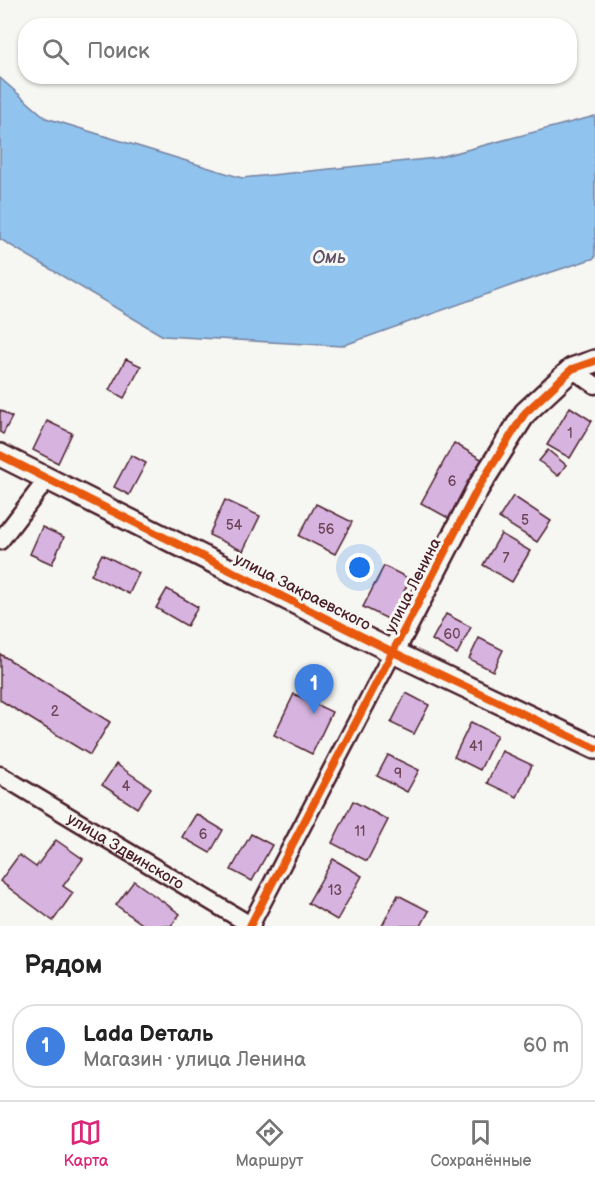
<!DOCTYPE html>
<html lang="ru">
<meta charset="utf-8">
<style>
body{margin:0;font-family:"Balsamiq Sans",sans-serif;background:#f2f2f2;color:#222}
.you{position:absolute;left:360px;top:568px;width:21px;height:21px;margin:-15px;border:4px solid #fff;border-radius:50%;background:#1a73e8;box-shadow:0 0 0 9px #1a73e833}
.badge{display:grid;place-items:center;width:39px;height:39px;border-radius:50%;background:#db2777;color:#fff;font-size:20px;font-weight:700}
.pin{position:absolute;translate:-50% -50px;filter:drop-shadow(0 2px 3px #0008)}
.pin::after{content:'';position:absolute;top:32px;width:21px;height:18px;background:inherit;clip-path:polygon(0 0,100% 0,50% 100%)}
.list{margin:0;padding:0;list-style:none}
h2{display:flex;justify-content:space-between;align-items:center;height:78px;margin:0;padding:0 24px;font-size:26px}
h2 small{font-size:20px;font-weight:400;color:#767676}
.list li{display:grid;grid-template-columns:39px 1fr auto;gap:18px;align-items:center;box-sizing:border-box;height:84px;margin:0 12px 12px;padding:0 12px;border:2px solid #e0e0e0;border-radius:24px}
.list b{display:block;font-size:22px;white-space:nowrap}
.list p{margin:0;font-size:20px;white-space:nowrap;color:#767676}
.list em{font-size:20px;font-style:normal;color:#767676}
.icon{flex:none;width:33px;height:33px;fill:none;stroke:currentColor;stroke-width:2;stroke-linecap:round;stroke-linejoin:round}
.map{position:relative;flex:none;width:595px;height:926px;overflow:hidden}
.search{position:absolute;background:#fff;box-shadow:0 2px 4px #0004;left:18px;right:18px;top:18px;height:66px;display:flex;align-items:center;gap:15px;box-sizing:border-box;padding:0 21px;border-radius:24px;color:#767676;font-size:22px}
.sheet{height:174px;background:#fff}
nav{display:flex;justify-content:space-around;align-items:center;box-sizing:border-box;height:84px;border-top:2px solid #e0e0e0;background:#fff;font-size:16px;color:#767676}
nav a{display:grid;justify-items:center;gap:3px}
nav .on{color:#db2777}
.map>svg:first-child{display:block}
.water{fill:#90c3ed;stroke:#74819f;stroke-width:1.5}
.building{fill:#d7b4df;stroke:#4a1f2b;stroke-width:1.5}
.lines{fill:none;stroke-linecap:round;stroke-linejoin:round}
.minor-casing{stroke:#4a1f2b;stroke-width:21}
.tertiary-casing{stroke:#4a1f2b;stroke-width:26}
.minor{stroke:#f6f6f2;stroke-width:16}
.tertiary{stroke:#f6f6f2;stroke-width:21}
.cycleway-casing{stroke:#f6f6f2;stroke-width:11}
.cycleway{stroke:#e8590c;stroke-width:8}
.labels{text-anchor:middle;stroke-width:6;stroke-linejoin:round;paint-order:stroke}
.number-label{font-size:14px;fill:#6d4458}
.street-label{font-size:16px;fill:#4a1f2b;stroke:#f6f6f2}
.water-label{font-size:18px;font-style:italic;fill:#5f5065;stroke:#f6f6f2}
</style>
<div class="map">
<svg width="595" height="926" viewBox="0 0 595 926">
<rect width="100%" height="100%" fill="#f6f6f2"/>
<filter id="ink" filterUnits="userSpaceOnUse"><feTurbulence type="fractalNoise" baseFrequency=".0167" numOctaves="2"/><feDisplacementMap in="SourceGraphic" scale="12" xChannelSelector="R" yChannelSelector="G"/><feConvolveMatrix kernelMatrix="1 2 1 2 8 2 1 2 1" color-interpolation-filters="sRGB"/></filter>
<g filter="url(#ink)">
<!-- water -->
<path class="water" d="M0 78 46 118 242 178 436 158 595 116V258L521 282 342 346 163 336 0 239Z"/>
<!-- building -->
<g class="building">
<path d="M126 359 141 366 124 398 109 390Z"/>
<path d="M570 407 592 421 570 458 547 445Z"/>
<path d="M0 410 12 417 3 434 0 432Z"/>
<path d="M47 421 72 433 58 463 33 450Z"/>
<path d="M454 443 483 460 450 519 421 503Z"/>
<path d="M548 450 566 465 558 476 539 461Z"/>
<path d="M131 455 146 463 129 495 114 487Z"/>
<path d="M513 496 551 521 537 542 499 518Z"/>
<path d="M225 500 260 516 243 551 209 535Z"/>
<path d="M316 504 352 522 335 554 299 536Z"/>
<path d="M42 527 64 537 52 564 30 554Z"/>
<path d="M501 534 530 551 512 582 483 565Z"/>
<path d="M102 554 139 573 129 594 91 575Z"/>
<path d="M384 566 410 579 390 620 363 607Z"/>
<path d="M167 589 198 607 187 626 156 608Z"/>
<path d="M446 614 471 627 457 654 432 640Z"/>
<path d="M479 638 503 650 493 671 469 659Z"/>
<path d="M0 654 110 722 90 755 0 700Z"/>
<path d="M406 693 429 705 414 734 391 723Z"/>
<path d="M294 694 332 712 312 754 274 735Z"/>
<path d="M471 722 497 735 480 770 454 757Z"/>
<path d="M502 751 532 765 517 797 487 783Z"/>
<path d="M388 755 419 770 407 792 377 776Z"/>
<path d="M116 764 151 788 137 808 102 785Z"/>
<path d="M353 801 388 820 367 861 332 843Z"/>
<path d="M196 814 223 830 210 853 182 837Z"/>
<path d="M251 834 272 845 252 881 231 870Z"/>
<path d="M56 840 83 859 63 886 73 893 53 921 0 881 19 855 36 867Z"/>
<path d="M333 859 362 876 337 920 308 903Z"/>
<path d="M134 881 180 914 171 926H145L116 905Z"/>
<path d="M398 895 429 911 421 926H382Z"/>
</g>
<g class="lines">
<!-- minor casing -->
<g class="minor-casing">
<g id="minor">
<path d="M572 369 595 385"/>
<path d="M0 541 48 478"/>
<path id="s1" d="M0 775 252 926"/>
<path d="M250 926 393 652"/>
</g>
</g>
<!-- tertiary casing -->
<g class="tertiary-casing">
<g id="tertiary">
<path d="M0 455 393 652 595 748"/>
<path d="M393 652 478 488 525 413 572 369 595 361"/>
</g>
</g>
<!-- minor -->
<use href="#minor" class="minor"/>
<!-- tertiary -->
<use href="#tertiary" class="tertiary"/>
<!-- cycleway casing -->
<g class="cycleway-casing">
<g id="cycleway">
<path d="M0 455 393 652 595 748"/>
<path d="M250 926 478 488 525 413 572 369 595 361"/>
</g>
</g>
<!-- cycleway -->
<use href="#cycleway" class="cycleway"/>
</g>
</g>
<g class="labels">
<!-- number labels -->
<g class="number-label">
<text x="570" y="438">1</text>
<text x="452" y="486">6</text>
<text x="525" y="525">5</text>
<text x="234" y="530">54</text>
<text x="326" y="534">56</text>
<text x="506" y="563">7</text>
<text x="452" y="639">60</text>
<text x="55" y="716">2</text>
<text x="476" y="751">41</text>
<text x="398" y="778">9</text>
<text x="126" y="791">4</text>
<text x="360" y="836">11</text>
<text x="203" y="839">6</text>
<text x="335" y="895">13</text>
</g>
<!-- street labels -->
<g class="street-label">
<text transform="translate(412 585) rotate(-63)" y="6">улица Ленина</text>
<text transform="translate(303 591) rotate(27)" y="6">улица Закраевского</text>
<text dy="6" stroke="none"><textPath href="#s1" startOffset="147">улица Здвинского</textPath></text>
</g>
<!-- water labels -->
<g class="water-label">
<text x="329" y="263">Омь</text>
</g>
</g>
</svg>
<div class="you"></div>
<div class="pin badge" style="left:314px;top:714px;background:#3f7fe0">1</div>
<div class="search"><svg class="icon" aria-label="search" viewBox="0 0 24 24"><circle cx="10" cy="10" r="6"/><path d="M15 15l6 6"/></svg>Поиск</div>
</div>
<section class="sheet">
<h2>Рядом<small></small></h2>
<ul class="list">
<li><span class="badge" style="background:#3f7fe0">1</span><div><b>Lada Dеталь</b><p>Магазин · улица Ленина</p></div><em>60 m</em></li>
</ul>
</section>
<nav>
<a class="on"><svg class="icon" aria-label="map" viewBox="0 0 24 24"><path d="M3 6l6-2 6 2 6-2v14l-6 2-6-2-6 2zM9 4v14M15 6v14"/></svg>Карта</a>
<a><svg class="icon" aria-label="directions" viewBox="0 0 24 24"><path d="M12 3l9 9-9 9-9-9zM9 14v-3h6M13 9l2 2-2 2"/></svg>Маршрут</a>
<a><svg class="icon" aria-label="saved" viewBox="0 0 24 24"><path d="M7 4h10v16l-5-4-5 4z"/></svg>Сохранённые</a>
</nav>
